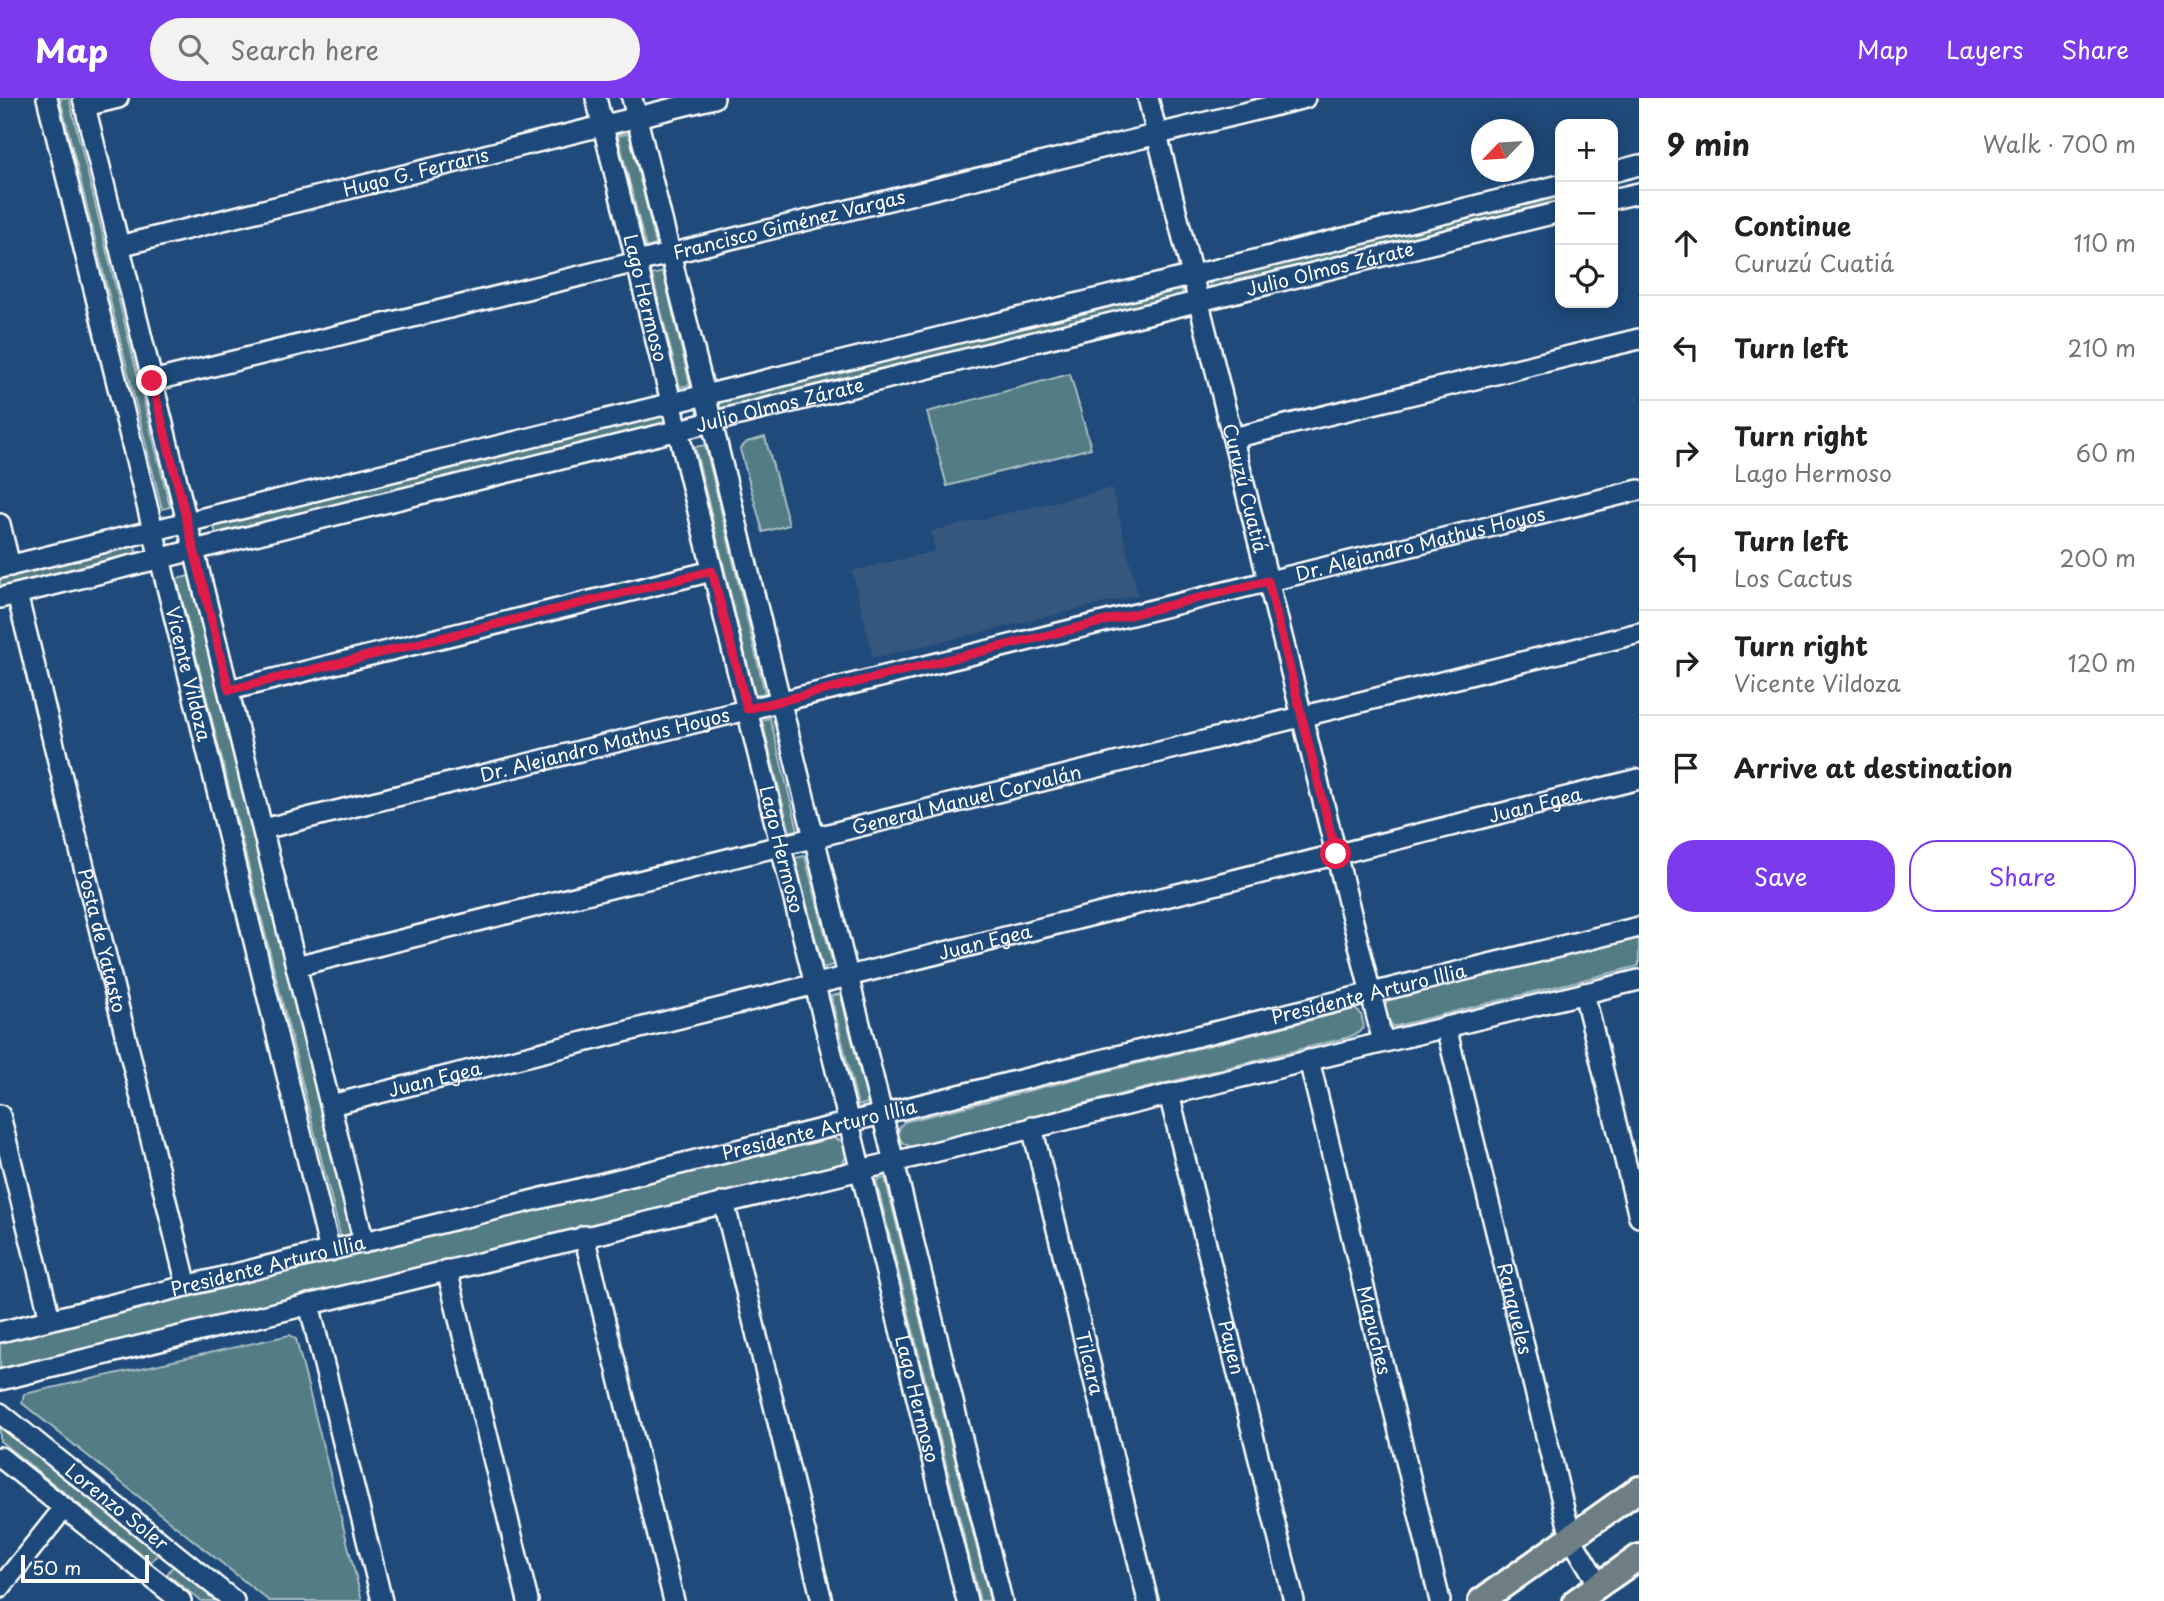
<!DOCTYPE html>
<meta charset="utf-8">
<style>
body{margin:0;font-family:"Playpen Sans",sans-serif;background:#f2f2f2;color:#202124}
.controls{position:absolute;right:21px;top:21px;display:grid;overflow:hidden;border-radius:14px;box-shadow:0 4px 18px #0003}
.controls button{width:63px;height:63px;display:grid;place-items:center;padding:0;border:0;border-bottom:2px solid #e0e0e0;background:#fff;color:#202124;font:35px sans-serif}
.compass{position:absolute;left:1471px;top:21px;width:63px;height:63px;border-radius:50%;background:#fff;box-shadow:0 4px 18px #0003;rotate:245deg}
.scale{position:absolute;left:21px;bottom:18px;width:128px;box-sizing:border-box;padding-left:7px;border:4px solid #fff;border-top:0;font-size:19px;line-height:24px;white-space:nowrap;color:#fff;-webkit-text-stroke:5px #1f4a7a;paint-order:stroke}
.stop{position:absolute;width:21px;height:21px;margin:-16px;border:5px solid #e11d48;border-radius:50%;background:#fff}
.stop.end{background:#e11d48;border-color:#fff;box-shadow:0 2px 7px #0008}
.list{margin:0;padding:0;list-style:none}
h2{display:flex;justify-content:space-between;align-items:center;height:91px;margin:0;padding:0 28px;font-size:30px}
h2 small{font-size:23px;font-weight:400;color:#757577}
.list li{display:grid;grid-template-columns:46px 1fr auto;gap:21px;align-items:center;box-sizing:border-box;height:105px;padding:0 28px;border-top:2px solid #e0e0e0}
.list b{display:block;font-size:26px;white-space:nowrap}
.list p{margin:0;font-size:23px;white-space:nowrap;color:#757577}
.list em{font-size:23px;font-style:normal;color:#757577}
.actions{display:flex;gap:14px;padding:21px 28px}
.actions a{flex:1;padding:16px 0;border:2px solid #7c3aed;border-radius:28px;text-align:center;font-size:24px;color:#7c3aed}
.actions .main{background:#7c3aed;color:#fff}
.icon{flex:none;width:38px;height:38px;fill:none;stroke:currentColor;stroke-width:2;stroke-linecap:round;stroke-linejoin:round}
.map{position:relative;flex:none;width:1639px;height:1503px;overflow:hidden}
header{display:flex;align-items:center;gap:42px;box-sizing:border-box;height:98px;padding:0 35px;background:#7c3aed;color:#fff}
header strong{font-size:33px}
nav{display:flex;gap:38px;margin-inline-start:auto;font-size:24px}
.search{width:490px;height:63px;background:#f2f2f2;display:flex;align-items:center;gap:18px;box-sizing:border-box;padding:0 24px;border-radius:38px;color:#757577;font-size:26px}
main{display:flex}
aside{flex:1;background:#fff}
.map>svg:first-child{display:block}
.built{fill:#34567d}
.green{fill:#537c84;stroke:#a9bec2;stroke-width:2}
.lines{fill:none;stroke-linecap:round;stroke-linejoin:round}
.minor-casing{stroke:#fff;stroke-width:24}
.major-casing{stroke:#fff;stroke-width:30}
.minor{stroke:#1f4a7a;stroke-width:19}
.major{stroke:#6d7e84;stroke-width:24}
.route{stroke:#e11d48;stroke-width:9}
.labels{text-anchor:middle;stroke-width:5;stroke-linejoin:round;paint-order:stroke}
.street-label{font-size:19px;fill:#fff;stroke:#1f4a7a}
</style>
<header>
<strong>Map</strong>
<div class="search"><svg class="icon" aria-label="search" viewBox="0 0 24 24"><circle cx="10" cy="10" r="6"/><path d="M15 15l6 6"/></svg>Search here</div>
<nav><a>Map</a><a>Layers</a><a>Share</a></nav>
</header>
<main>
<div class="map">
<svg width="1639" height="1503" viewBox="0 0 1639 1503">
<rect width="100%" height="100%" fill="#1f4a7a"/>
<filter id="ink" filterUnits="userSpaceOnUse"><feTurbulence type="fractalNoise" baseFrequency=".0143" numOctaves="2"/><feDisplacementMap in="SourceGraphic" scale="14" xChannelSelector="R" yChannelSelector="G"/><feConvolveMatrix kernelMatrix="1 2 1 2 8 2 1 2 1" color-interpolation-filters="sRGB"/></filter>
<g filter="url(#ink)">
<!-- built -->
<path class="built" d="M1112 390 1138 497 873 560 852 473 935 453 931 433Z"/>
<!-- green -->
<g class="green">
<path d="M60 0H69L170 409 162 411Z"/>
<path d="M629 35 656 147 646 150 618 38Z"/>
<path d="M1560 96V107L1211 190 1209 188 1212 181Z"/>
<path d="M663 174 690 287 680 289 652 177Z"/>
<path d="M1179 190 1183 193 1181 198 722 312 717 310 719 304 726 302Z"/>
<path d="M1070 276 1091 350 947 388 927 314Z"/>
<path d="M660 318 666 321 662 327 217 439 214 429Z"/>
<path d="M765 339 789 427 763 434 740 351 747 344Z"/>
<path d="M705 347 765 595 755 597 695 349Z"/>
<path d="M133 448 136 451V455L133 459 0 491V481Z"/>
<path d="M189 478 352 1138 341 1140 177 481Z"/>
<path d="M770 620 798 732 790 734 762 622Z"/>
<path d="M805 758 833 867 823 870 795 760Z"/>
<path d="M1639 838V868L1396 928H1393L1388 922 1385 907 1389 901Z"/>
<path d="M840 896 868 1005 858 1008 831 898Z"/>
<path d="M1355 911 1361 916 1364 929 1358 935 1349 939 911 1049C898 1045 894 1034 904 1024Z"/>
<path d="M833 1040 844 1044 847 1057 842 1066 835 1068 0 1272V1243Z"/>
<path d="M885 1080 990 1503H980L876 1082Z"/>
<path d="M290 1237 296 1241 362 1503H269L22 1305 24 1296Z"/>
<path d="M0 1329 158 1456 151 1464 0 1343Z"/>
<path d="M174 1467 219 1503H201L167 1476Z"/>
</g>
<g class="lines">
<!-- minor casing -->
<g class="minor-casing">
<g id="minor">
<path id="s1" d="M47 0 330 1153"/>
<path d="M83 0 364 1145"/>
<path id="s2" d="M596 0 967 1503"/>
<path d="M632 0 1002 1503"/>
<path id="s3" d="M1148 0 1383 944"/>
<path d="M85 8 118 0"/>
<path d="M1613 74 1639 67"/>
<path d="M1613 101 1639 95"/>
<path id="s4" d="M119 148 714 0"/>
<path id="s5" d="M152 283 1305 0"/>
<path d="M1233 340 1639 241"/>
<path d="M0 426 10 468"/>
<path d="M0 470 1560 87"/>
<path id="s6" d="M17 496 187 1188"/>
<path id="s7" d="M0 500 1560 114"/>
<path d="M229 592 712 473"/>
<path id="s8" d="M263 731 1639 392"/>
<path id="s9" d="M296 868 1639 535"/>
<path d="M1584 895 1639 1119"/>
<path id="s10" d="M1446 929 1571 1440 1599 1487"/>
<path id="s11" d="M1309 962 1440 1503"/>
<path id="s12" d="M1169 996 1294 1503"/>
<path id="s13" d="M331 1007 1639 681"/>
<path d="M0 1017 50 1221"/>
<path id="s14" d="M1032 1029 1148 1503"/>
<path d="M724 1104 822 1503"/>
<path d="M584 1138 674 1503"/>
<path d="M447 1172 528 1503"/>
<path d="M309 1206 382 1503"/>
<path id="s15" d="M0 1234 1639 829"/>
<path d="M0 1282 1639 882"/>
<path id="s16" d="M0 1315 234 1503"/>
<path d="M0 1359 181 1503"/>
<path d="M0 1490 64 1410"/>
</g>
</g>
<!-- major casing -->
<g class="major-casing">
<g id="major">
<path d="M1481 1503 1639 1391"/>
<path d="M1576 1503 1639 1459"/>
</g>
</g>
<!-- minor -->
<use href="#minor" class="minor"/>
<!-- major -->
<use href="#major" class="major"/>
</g>
</g>
<g class="lines" filter="url(#ink)">
<!-- route -->
<path class="route" d="M152 283 229 592 712 473 747 611 1268 483 1336 756"/>
</g>
<g class="labels">
<!-- street labels -->
<g class="street-label">
<text dy="7" stroke="none"><textPath href="#s4" startOffset="306">Hugo G. Ferraris</textPath></text>
<text dy="7" stroke="none"><textPath href="#s5" startOffset="656">Francisco Giménez Vargas</textPath></text>
<text dy="7" stroke="none"><textPath href="#s7" startOffset="1370">Julio Olmos Zárate</textPath></text>
<text dy="7" stroke="none"><textPath href="#s2" startOffset="206">Lago Hermoso</textPath></text>
<text dy="7" stroke="none"><textPath href="#s7" startOffset="803">Julio Olmos Zárate</textPath></text>
<text dy="7" stroke="none"><textPath href="#s3" startOffset="402">Curuzú Cuatiá</textPath></text>
<text dy="7" stroke="none"><textPath href="#s8" startOffset="1192">Dr. Alejandro Mathus Hoyos</textPath></text>
<text dy="7" stroke="none"><textPath href="#s1" startOffset="593">Vicente Vildoza</textPath></text>
<text dy="7" stroke="none"><textPath href="#s8" startOffset="352">Dr. Alejandro Mathus Hoyos</textPath></text>
<text dy="7" stroke="none"><textPath href="#s9" startOffset="691">General Manuel Corvalán</textPath></text>
<text dy="7" stroke="none"><textPath href="#s13" startOffset="1241">Juan Egea</textPath></text>
<text dy="7" stroke="none"><textPath href="#s2" startOffset="774">Lago Hermoso</textPath></text>
<text dy="7" stroke="none"><textPath href="#s6" startOffset="357">Posta de Yatasto</textPath></text>
<text dy="7" stroke="none"><textPath href="#s13" startOffset="674">Juan Egea</textPath></text>
<text dy="7" stroke="none"><textPath href="#s15" startOffset="1410">Presidente Arturo Illia</textPath></text>
<text dy="7" stroke="none"><textPath href="#s13" startOffset="107">Juan Egea</textPath></text>
<text dy="7" stroke="none"><textPath href="#s15" startOffset="844">Presidente Arturo Illia</textPath></text>
<text dy="7" stroke="none"><textPath href="#s15" startOffset="276">Presidente Arturo Illia</textPath></text>
<text dy="7" stroke="none"><textPath href="#s10" startOffset="290">Ranqueles</textPath></text>
<text dy="7" stroke="none"><textPath href="#s11" startOffset="278">Mapuches</textPath></text>
<text dy="7" stroke="none"><textPath href="#s12" startOffset="261">Payen</textPath></text>
<text dy="7" stroke="none"><textPath href="#s14" startOffset="243">Tilcara</textPath></text>
<text dy="7" stroke="none"><textPath href="#s2" startOffset="1340">Lago Hermoso</textPath></text>
<text dy="7" stroke="none"><textPath href="#s16" startOffset="150">Lorenzo Soler</textPath></text>
</g>
</g>
</svg>
<div class="controls">
<button>+</button>
<button>−</button>
<button><svg class="icon" aria-label="locate" viewBox="0 0 24 24"><circle cx="12" cy="12" r="6"/><path d="M12 2v4M12 18v4M2 12h4M18 12h4"/></svg></button>
</div>
<svg class="compass" viewBox="-18 -18 36 36"><path d="M0-13l5 13h-10z" fill="#e53935"/><path d="M0 13l5-13h-10z" fill="#757577"/></svg>
<div class="scale">50 m</div>
<div class="stop" style="left:1336px;top:756px"></div>
<div class="stop end" style="left:152px;top:283px"></div>
</div>
<aside>
<h2>9 min<small>Walk · 700 m</small></h2>
<ul class="list">
<li><svg class="icon" aria-label="ahead" viewBox="0 0 24 24"><path d="M12 20V5M6 11l6-6 6 6"/></svg><div><b>Continue</b><p>Curuzú Cuatiá</p></div><em>110 m</em></li>
<li><svg class="icon" aria-label="left" viewBox="0 0 24 24"><path d="M17 20v-9H6M10 6l-5 5 5 5"/></svg><div><b>Turn left</b></div><em>210 m</em></li>
<li><svg class="icon" aria-label="right" viewBox="0 0 24 24"><path d="M7 20v-9h11M14 6l5 5-5 5"/></svg><div><b>Turn right</b><p>Lago Hermoso</p></div><em>60 m</em></li>
<li><svg class="icon" aria-label="left" viewBox="0 0 24 24"><path d="M17 20v-9H6M10 6l-5 5 5 5"/></svg><div><b>Turn left</b><p>Los Cactus</p></div><em>200 m</em></li>
<li><svg class="icon" aria-label="right" viewBox="0 0 24 24"><path d="M7 20v-9h11M14 6l5 5-5 5"/></svg><div><b>Turn right</b><p>Vicente Vildoza</p></div><em>120 m</em></li>
<li><svg class="icon" aria-label="arrive" viewBox="0 0 24 24"><path d="M6 21V4h12l-3 4 3 4H6"/></svg><div><b>Arrive at destination</b></div></li>
</ul>
<div class="actions"><a class="main">Save</a><a>Share</a></div>
</aside>
</main>
